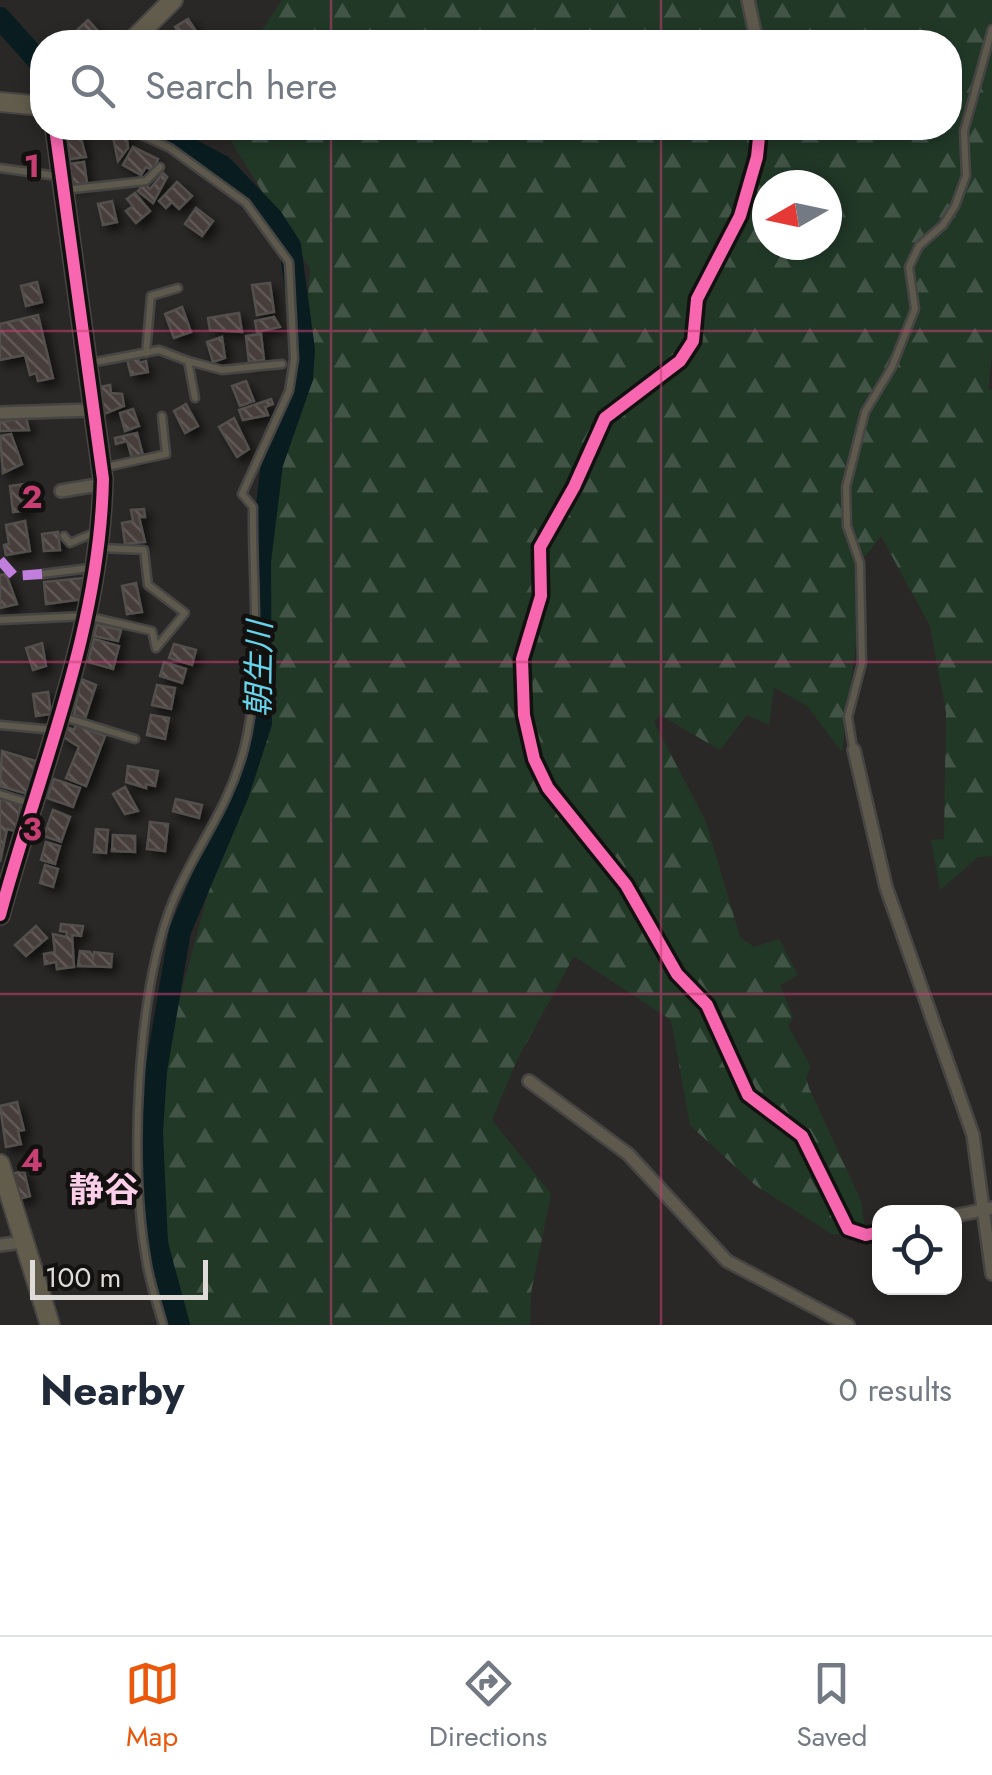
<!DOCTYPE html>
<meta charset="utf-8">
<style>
body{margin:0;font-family:Jost,"Noto Sans JP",sans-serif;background:#f6f6f7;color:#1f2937}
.controls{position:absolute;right:30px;bottom:30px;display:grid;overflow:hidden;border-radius:20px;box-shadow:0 5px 15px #0003}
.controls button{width:90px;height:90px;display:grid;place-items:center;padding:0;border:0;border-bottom:2px solid #e0e1e3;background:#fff;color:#1f2937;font:50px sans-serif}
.compass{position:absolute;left:752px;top:170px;width:90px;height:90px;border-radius:50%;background:#fff;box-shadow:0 5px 15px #0003;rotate:261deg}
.scale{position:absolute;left:30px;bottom:25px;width:178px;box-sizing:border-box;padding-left:10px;border:5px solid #dedbd8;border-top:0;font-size:28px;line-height:35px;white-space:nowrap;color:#dedbd8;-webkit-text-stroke:8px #13110f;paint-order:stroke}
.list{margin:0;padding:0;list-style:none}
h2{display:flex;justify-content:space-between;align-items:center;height:130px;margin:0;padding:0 40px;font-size:42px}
h2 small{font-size:32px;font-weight:400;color:#747a83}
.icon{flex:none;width:55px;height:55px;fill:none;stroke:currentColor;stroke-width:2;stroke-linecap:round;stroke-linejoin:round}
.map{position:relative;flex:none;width:992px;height:1325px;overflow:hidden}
.search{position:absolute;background:#fff;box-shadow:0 5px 15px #0003;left:30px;right:30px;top:30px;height:110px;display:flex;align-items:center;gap:25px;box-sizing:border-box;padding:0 35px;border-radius:40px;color:#747a83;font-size:38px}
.sheet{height:310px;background:#fff}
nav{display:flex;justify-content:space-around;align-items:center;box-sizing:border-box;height:140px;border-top:2px solid #e0e1e3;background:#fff;font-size:28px;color:#747a83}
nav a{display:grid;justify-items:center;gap:5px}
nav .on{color:#ea580c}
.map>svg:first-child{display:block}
.forest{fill:url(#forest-firs);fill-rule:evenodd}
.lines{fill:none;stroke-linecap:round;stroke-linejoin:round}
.river{stroke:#091d21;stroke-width:22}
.building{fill:url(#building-back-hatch);stroke:#52504e;stroke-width:2.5;filter:url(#shadow)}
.lane-casing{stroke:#464543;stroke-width:11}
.street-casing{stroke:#464543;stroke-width:16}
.secondary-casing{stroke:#464543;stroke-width:22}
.lane{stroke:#5e594d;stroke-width:6}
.street{stroke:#5e594d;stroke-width:11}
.secondary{stroke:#615c4b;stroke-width:18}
.quiet{stroke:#c07fdc;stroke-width:10;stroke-dasharray:20 10;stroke-linecap:butt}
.cycleway-casing{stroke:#13110f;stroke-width:19}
.cycleway{stroke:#f766af;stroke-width:12}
.grid{fill:none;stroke:#c83f74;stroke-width:2.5;stroke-opacity:0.55}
.labels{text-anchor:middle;stroke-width:9;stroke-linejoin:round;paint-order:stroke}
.water-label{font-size:32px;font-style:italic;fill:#66d4ea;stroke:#13110f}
.quarter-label{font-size:35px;font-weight:bold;fill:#fbcfe9;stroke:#13110f}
.grid-label{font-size:32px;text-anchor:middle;font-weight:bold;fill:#c83f74;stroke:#13110f;stroke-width:9;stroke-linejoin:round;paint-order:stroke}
</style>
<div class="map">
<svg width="992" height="1325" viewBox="0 0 992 1325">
<defs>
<pattern id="forest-firs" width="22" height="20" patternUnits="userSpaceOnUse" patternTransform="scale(2.5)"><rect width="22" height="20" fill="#213827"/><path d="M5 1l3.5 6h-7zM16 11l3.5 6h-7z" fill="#415446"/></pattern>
<pattern id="building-back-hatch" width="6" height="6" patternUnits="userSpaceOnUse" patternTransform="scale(2.5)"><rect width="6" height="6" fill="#473d3a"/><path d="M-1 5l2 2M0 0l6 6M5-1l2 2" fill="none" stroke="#615856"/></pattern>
<filter id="shadow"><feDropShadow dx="5.5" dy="5.5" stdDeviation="5" flood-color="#0009"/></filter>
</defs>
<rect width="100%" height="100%" fill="#2a2826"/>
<!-- forest -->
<path class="forest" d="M282 0H992V355L988 390 992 389V856L978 857 940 890 931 840 944 839 946 712 930 626 881 536 860 563 861 603 842 752 807 706 774 687 769 725 747 715 720 750 660 715 654 722 706 822 740 937 754 947 779 939 798 975 780 985 793 1017 788 1026 811 1067 806 1077 809 1088 861 1201 866 1235 832 1234 755 1185 690 1125 671 1020 574 956 517 1060 492 1120 551 1194 531 1293 530 1325H188L170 1251 152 1133 177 1009 260 699 270 578 265 490 300 406 310 269 223 128H950V42H254ZM767 185H827V245H767Z"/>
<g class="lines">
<!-- river -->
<g class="river">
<path d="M0 18 42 65"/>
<path d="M150 128 222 166 272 218 290 246 304 350 302 378 272 464 260 562 261 723 238 794 180 931 156 1071 152 1133 157 1244 179 1325"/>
</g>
</g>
<!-- building -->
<g class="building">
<path d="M188 19 200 37 185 42 175 27Z"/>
<path d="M88 20 108 42H83L74 33Z"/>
<path d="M79 131 86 157 70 159 66 133Z"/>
<path d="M126 131 128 148 118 161 113 137Z"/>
<path d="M133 147 158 159 153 170 146 167 141 175 123 165Z"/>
<path d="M84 162 87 183 72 185 69 164Z"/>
<path d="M163 173 167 177 153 203 138 191 144 184 150 189Z"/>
<path d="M177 182 192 196 179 209 172 202 166 208 159 201Z"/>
<path d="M135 193 150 211 136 223 126 211 133 206 127 199Z"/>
<path d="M112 201 117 222 103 225 98 204Z"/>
<path d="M196 208 213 221 202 236 185 224Z"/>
<path d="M37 282 42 302 26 306 21 286Z"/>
<path d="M270 283 274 312 257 315 252 285Z"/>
<path d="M182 307 191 332 174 338 165 314Z"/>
<path d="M239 313 242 332 210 330 208 318Z"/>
<path d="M38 315 53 378 38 381 36 373 30 375 25 355 0 360V324Z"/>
<path d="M274 317 280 327 257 332 255 321Z"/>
<path d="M261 334 264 360 249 362 246 336Z"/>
<path d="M222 337 225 358 213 362 207 342Z"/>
<path d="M138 357 139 363 146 361 148 372 131 375 127 359Z"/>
<path d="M246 381 254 401 240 406 232 386Z"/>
<path d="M110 385 111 393 122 394 124 406 104 414 100 387Z"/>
<path d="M271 399 273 404 265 407 268 415 243 420 239 410Z"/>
<path d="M186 404 198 426 185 433 174 411Z"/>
<path d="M133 409 139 426 125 431 120 413Z"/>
<path d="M26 418 29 430 0 431V422Z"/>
<path d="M234 418 249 449 237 457 219 427Z"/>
<path d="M137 433 143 455 132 458 127 441 116 444 115 438Z"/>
<path d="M11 434 22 464 3 473 0 436Z"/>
<path d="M26 484 29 510 13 512 10 486Z"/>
<path d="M144 509 145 517H139L145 542 125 544 122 523 133 521 131 510Z"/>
<path d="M25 521 30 551 6 555 4 545 9 544 6 525Z"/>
<path d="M58 532 60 550 44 551 42 534Z"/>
<path d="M6 574 17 604 0 608V575Z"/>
<path d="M83 578 85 599 46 604 44 582Z"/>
<path d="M136 583 142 612 127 614 122 586Z"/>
<path d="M97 625 121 630 118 641 94 636Z"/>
<path d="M94 639 119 646 113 669 88 662Z"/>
<path d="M42 643 46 666 33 670 26 648Z"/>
<path d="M174 644 196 650 192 665 169 658Z"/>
<path d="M164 662 186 669 182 683 160 676Z"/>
<path d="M81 679 96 685 85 719 74 715Z"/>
<path d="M157 685 175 688 171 709 152 705Z"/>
<path d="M48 692 51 714 36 716 33 694Z"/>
<path d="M151 715 169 718 165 739 147 735Z"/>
<path d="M76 725 105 736 86 786 66 778 79 747 62 736 66 727 74 730Z"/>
<path d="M2 751 36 761 27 794 0 786Z"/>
<path d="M128 766 158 771 155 786 146 784V788L126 782Z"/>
<path d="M54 779 80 788 73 807 47 798Z"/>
<path d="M125 787 138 811 125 814 113 794Z"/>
<path d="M0 799 21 804 15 831 7 829 0 862Z"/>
<path d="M176 799 202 805 199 818 173 811Z"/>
<path d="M53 810 70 817 61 842 44 836Z"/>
<path d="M150 822 168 824 165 851 147 849Z"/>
<path d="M96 829 108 830 106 853 94 852Z"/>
<path d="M113 835 135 836V852L112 851Z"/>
<path d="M46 842 60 846 55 864 41 860Z"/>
<path d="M45 865 58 869 53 887 40 883Z"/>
<path d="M61 924 83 926 81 936 72 935 74 967 57 969 56 962 45 964 44 954 55 952 53 934 66 937 67 932 60 931Z"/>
<path d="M36 926 47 938 26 956 15 945Z"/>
<path d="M80 951 90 952 93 958 94 952 112 954 111 967 78 966Z"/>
<path d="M17 1102 24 1130 18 1131 21 1144 6 1147 0 1106Z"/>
<path d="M24 1171 30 1196 18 1199 12 1174Z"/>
</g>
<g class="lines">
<!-- lane casing -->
<g class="lane-casing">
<g id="lane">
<path d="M126 128 170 148 246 203 289 262 294 359 289 391 242 494 253 507C252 585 263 674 244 749 227 813 193 850 171 906 137 995 129 1165 146 1259 149 1281 157 1303 163 1325"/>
<path d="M0 168 57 176"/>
<path d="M64 190 146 181 160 167"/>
<path d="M146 353 151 296 178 288"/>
<path d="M188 361 222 370 282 364"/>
<path d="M90 363 159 350 188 361 195 398"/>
<path d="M102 468 166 454 162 416"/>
<path d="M64 536 70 543 96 532"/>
<path d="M101 548 144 550 148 585 185 613 156 648"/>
<path d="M42 574 90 568"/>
<path d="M0 620 87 616 152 631 156 648"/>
<path d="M64 717 135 739"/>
<path d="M0 725 54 730"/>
<path d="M853 748 848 717 862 663 860 563 847 526 846 487 865 412 892 367 915 309 909 267 919 246 943 225 955 206 966 176 964 131 992 29"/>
<path d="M0 794 29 803"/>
</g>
</g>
<!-- street casing -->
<g class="street-casing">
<g id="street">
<path d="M748 0 757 42"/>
<path d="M760 128 757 157 740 216 697 299 693 341 680 361 605 418 574 487 540 547 541 596 522 659 524 715 534 759 548 788 626 885 677 974 707 1005 748 1095 802 1136 848 1229 866 1235 880 1232"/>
<path d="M0 413 92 410"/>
<path d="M61 491 103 484"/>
<path d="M854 750 886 887 973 1135 992 1274"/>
<path d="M529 1081 628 1154 727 1261 848 1325"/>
<path d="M954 1216 992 1208"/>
<path d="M0 1245 23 1242"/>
</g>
</g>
<!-- secondary casing -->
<g class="secondary-casing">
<g id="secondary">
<path d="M131 42 173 0"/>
<path d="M0 102 42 106"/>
<path d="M0 915C39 770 100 632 103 479L55 128"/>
<path d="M0 1164 50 1325"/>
</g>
</g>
<!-- lane -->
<use href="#lane" class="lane"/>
<!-- street -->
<use href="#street" class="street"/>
<!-- secondary -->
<use href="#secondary" class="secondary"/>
<!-- quiet -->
<path class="quiet" d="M0 560 14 576 42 574"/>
<!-- cycleway casing -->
<g class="cycleway-casing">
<g id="cycleway">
<path d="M760 128 757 157 740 216 697 299 693 341 680 361 605 418 574 487 540 547 541 596 522 659 524 715 534 759 548 788 626 885 677 974 707 1005 748 1095 802 1136 848 1229 866 1235 880 1232"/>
<path d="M0 915C39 770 100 632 103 479L55 128"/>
</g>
</g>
<!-- cycleway -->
<use href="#cycleway" class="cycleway"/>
</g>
<!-- grid -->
<path class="grid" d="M331 0V42M661 0V42M331 128V1325M661 128V1325M0 331H992M0 662H992M0 994H992"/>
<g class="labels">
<!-- water labels -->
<g class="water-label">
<text transform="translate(259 669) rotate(-89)" y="11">朝生川</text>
</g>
<!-- quarter labels -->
<g class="quarter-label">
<text x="104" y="1202">静谷</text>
</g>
</g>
<g class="grid-label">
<text x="32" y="177">1</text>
<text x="32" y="508">2</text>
<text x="32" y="840">3</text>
<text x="32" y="1171">4</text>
</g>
</svg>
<div class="controls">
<button><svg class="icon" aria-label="locate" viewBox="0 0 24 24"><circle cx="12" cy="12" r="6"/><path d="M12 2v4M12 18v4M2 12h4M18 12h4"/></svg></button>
</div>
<svg class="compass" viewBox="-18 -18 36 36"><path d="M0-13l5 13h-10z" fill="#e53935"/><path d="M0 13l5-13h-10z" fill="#747a83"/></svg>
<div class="scale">100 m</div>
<div class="search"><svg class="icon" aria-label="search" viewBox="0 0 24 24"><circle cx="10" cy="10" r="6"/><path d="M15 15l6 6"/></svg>Search here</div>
</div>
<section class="sheet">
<h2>Nearby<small>0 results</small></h2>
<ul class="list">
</ul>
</section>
<nav>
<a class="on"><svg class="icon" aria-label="map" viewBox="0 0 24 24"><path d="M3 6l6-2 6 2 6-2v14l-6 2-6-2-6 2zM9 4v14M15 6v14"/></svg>Map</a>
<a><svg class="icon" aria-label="directions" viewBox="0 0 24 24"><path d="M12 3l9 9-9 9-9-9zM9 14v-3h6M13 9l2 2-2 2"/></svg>Directions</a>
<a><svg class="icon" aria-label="saved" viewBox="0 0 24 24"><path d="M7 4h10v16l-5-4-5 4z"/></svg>Saved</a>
</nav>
